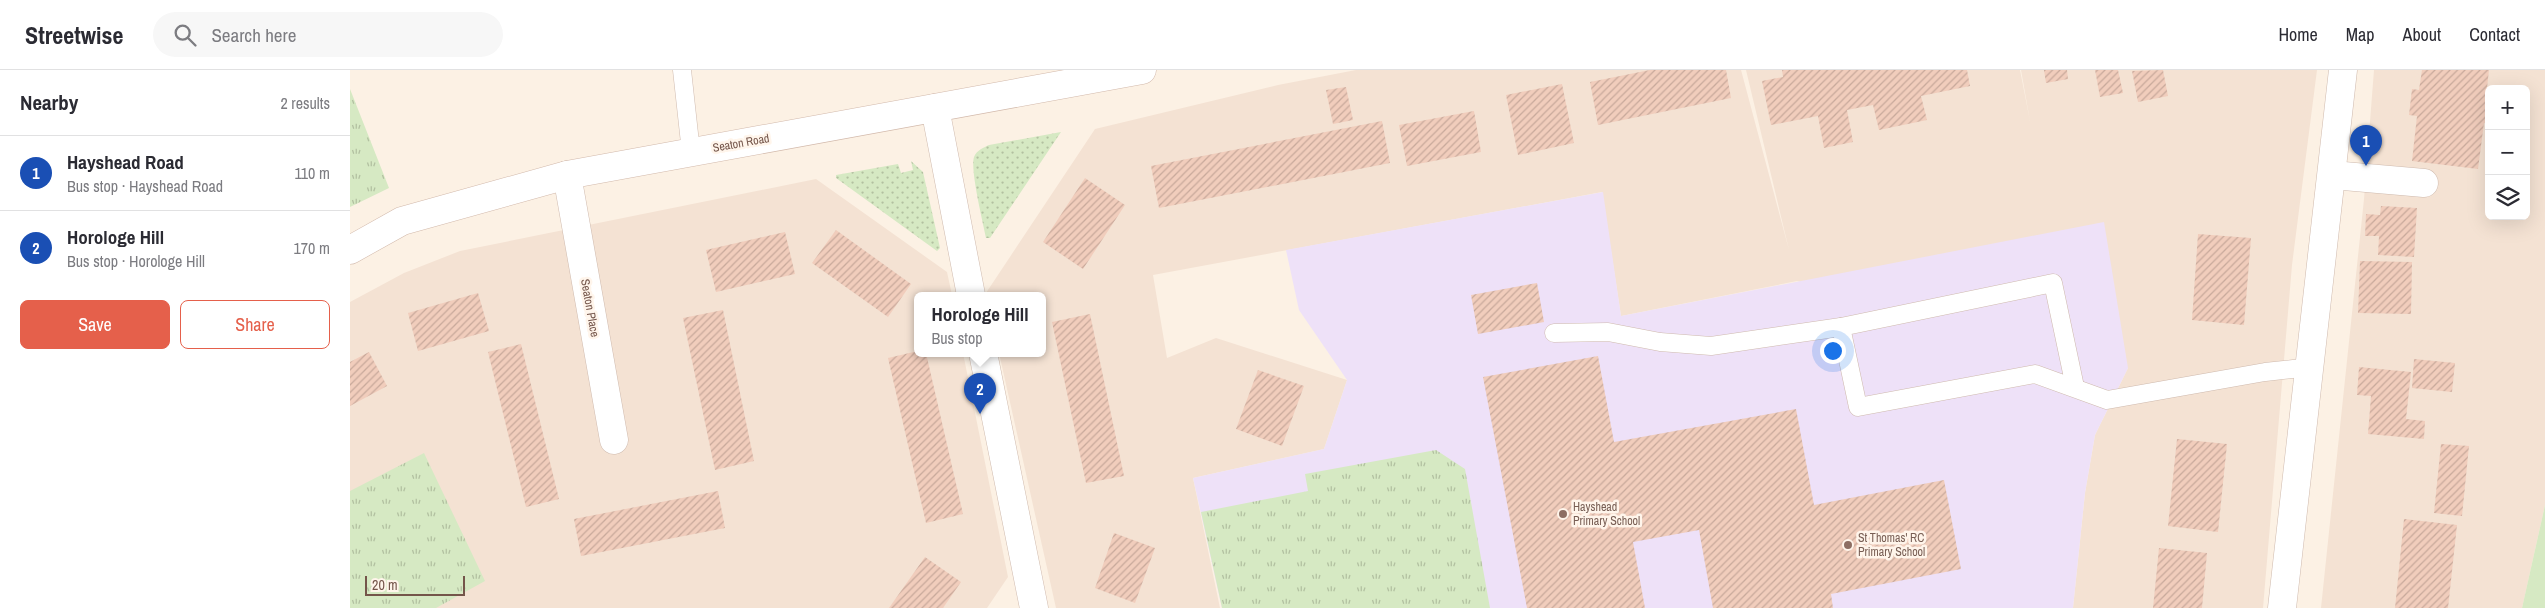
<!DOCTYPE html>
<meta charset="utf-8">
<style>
body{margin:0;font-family:"Archivo Narrow",sans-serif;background:#f7f7f7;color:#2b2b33}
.controls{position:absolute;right:15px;top:15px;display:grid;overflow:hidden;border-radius:8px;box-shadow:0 5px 20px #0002}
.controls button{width:45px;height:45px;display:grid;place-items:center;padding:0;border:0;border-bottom:1px solid #e1e1e2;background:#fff;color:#2b2b33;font:25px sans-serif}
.scale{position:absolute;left:15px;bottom:12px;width:100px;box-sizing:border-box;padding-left:5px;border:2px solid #74554a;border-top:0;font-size:14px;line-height:18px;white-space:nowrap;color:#74554a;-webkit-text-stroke:4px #fff5eb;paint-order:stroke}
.you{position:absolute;left:1482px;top:280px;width:18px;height:18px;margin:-12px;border:4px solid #fff;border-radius:50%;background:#1a73e8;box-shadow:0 0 0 8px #1a73e833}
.badge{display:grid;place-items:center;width:32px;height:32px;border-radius:50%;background:#e5604b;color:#fff;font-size:16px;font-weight:700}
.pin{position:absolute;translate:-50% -41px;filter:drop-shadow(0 1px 2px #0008)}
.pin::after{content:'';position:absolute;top:26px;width:18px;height:15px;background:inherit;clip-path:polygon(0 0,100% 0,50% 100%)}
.popup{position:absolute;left:564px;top:222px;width:132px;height:65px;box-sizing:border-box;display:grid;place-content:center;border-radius:8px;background:#fff;filter:drop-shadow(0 1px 4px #0005);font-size:16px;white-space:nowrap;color:#7c7c81}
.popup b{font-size:19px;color:#2b2b33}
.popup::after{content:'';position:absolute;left:50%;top:100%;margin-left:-10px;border:10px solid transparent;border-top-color:#fff}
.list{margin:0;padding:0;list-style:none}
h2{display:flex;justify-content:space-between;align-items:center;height:65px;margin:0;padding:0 20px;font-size:21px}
h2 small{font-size:16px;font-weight:400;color:#7c7c81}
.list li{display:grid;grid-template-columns:32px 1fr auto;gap:15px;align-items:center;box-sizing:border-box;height:75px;padding:0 20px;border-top:1px solid #e1e1e2}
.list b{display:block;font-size:19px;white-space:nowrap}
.list p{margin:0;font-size:16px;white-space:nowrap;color:#7c7c81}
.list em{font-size:16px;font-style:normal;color:#7c7c81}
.actions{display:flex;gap:10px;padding:15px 20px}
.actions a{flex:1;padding:11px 0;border:1px solid #e5604b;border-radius:8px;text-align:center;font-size:18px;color:#e5604b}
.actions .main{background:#e5604b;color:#fff}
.icon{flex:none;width:28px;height:28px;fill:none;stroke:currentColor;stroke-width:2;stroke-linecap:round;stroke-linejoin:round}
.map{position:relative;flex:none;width:2195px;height:538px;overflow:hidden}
header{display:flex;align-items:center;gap:30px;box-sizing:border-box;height:70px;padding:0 25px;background:#fff;border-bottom:1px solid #e1e1e2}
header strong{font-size:24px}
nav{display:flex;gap:28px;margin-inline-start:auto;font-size:18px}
.search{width:350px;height:45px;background:#f7f7f7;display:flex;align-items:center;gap:12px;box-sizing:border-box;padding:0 18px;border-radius:28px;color:#7c7c81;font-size:19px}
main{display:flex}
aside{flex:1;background:#fff}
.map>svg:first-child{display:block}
.residential{fill:#f4e2d3;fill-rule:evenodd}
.education{fill:#eee1f8}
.grass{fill:url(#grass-dots)}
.park{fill:url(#park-tufts)}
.garden{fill:#d6e9c3}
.building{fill:url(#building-hatch)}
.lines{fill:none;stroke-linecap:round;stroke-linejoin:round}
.lane-casing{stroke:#cfbaae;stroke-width:19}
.street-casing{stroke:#cfbaae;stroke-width:29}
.secondary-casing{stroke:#d2b9ab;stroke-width:29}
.lane{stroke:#fff;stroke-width:18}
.street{stroke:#fff;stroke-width:28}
.secondary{stroke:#fff;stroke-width:28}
.education-dot{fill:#8d6e63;stroke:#fff5eb;stroke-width:2}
.labels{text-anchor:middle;stroke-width:5;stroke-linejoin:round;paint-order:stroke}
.street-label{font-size:12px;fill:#74554a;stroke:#fff5eb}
.education-label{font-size:12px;fill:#785e54;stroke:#fff5eb;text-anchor:start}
</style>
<header>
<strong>Streetwise</strong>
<div class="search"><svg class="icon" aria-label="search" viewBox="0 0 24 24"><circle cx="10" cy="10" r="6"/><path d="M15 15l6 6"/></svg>Search here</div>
<nav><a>Home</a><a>Map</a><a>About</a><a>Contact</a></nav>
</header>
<main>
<aside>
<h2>Nearby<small>2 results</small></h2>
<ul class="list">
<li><span class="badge" style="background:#1a4fb4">1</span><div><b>Hayshead Road</b><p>Bus stop · Hayshead Road</p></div><em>110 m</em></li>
<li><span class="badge" style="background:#1a4fb4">2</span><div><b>Horologe Hill</b><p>Bus stop · Horologe Hill</p></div><em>170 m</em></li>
</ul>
<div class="actions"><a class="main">Save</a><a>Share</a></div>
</aside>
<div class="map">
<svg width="2195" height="538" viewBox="0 0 2195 538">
<defs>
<pattern id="grass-dots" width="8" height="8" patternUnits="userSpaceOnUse" patternTransform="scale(1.25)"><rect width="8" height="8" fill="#d6e9c3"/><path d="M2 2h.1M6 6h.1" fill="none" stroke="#b2c0a0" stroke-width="1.8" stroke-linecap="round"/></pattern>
<pattern id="park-tufts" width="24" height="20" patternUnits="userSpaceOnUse" patternTransform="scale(1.25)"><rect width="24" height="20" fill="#d6e9c3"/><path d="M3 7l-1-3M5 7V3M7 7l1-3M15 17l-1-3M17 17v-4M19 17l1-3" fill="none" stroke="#b2c0a0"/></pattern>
<pattern id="building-hatch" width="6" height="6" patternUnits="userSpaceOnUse" patternTransform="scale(1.25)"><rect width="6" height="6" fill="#f1cdbc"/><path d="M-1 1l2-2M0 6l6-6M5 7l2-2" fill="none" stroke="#c8a99b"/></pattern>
</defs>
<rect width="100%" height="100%" fill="#fcf1e4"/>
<!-- residential -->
<g class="residential">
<path d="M1006 0H1391L1439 180 1396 0H1670L1680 51 1671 0H1967L1942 195 1913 538H1723L1735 423 1745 365 1778 298 1447 211 1271 246 1252 122 803 205 817 288 866 268 997 310 974 379 843 408 870 538H706L649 283H692V225H637L636 223 745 59 928 15Z"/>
<path d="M2024 0H2195V435L2172 538H1971L2014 129ZM2139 19H2176V146H2139Z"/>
<path d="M466 109 597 202 602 225H568V283H613L658 507 637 538H0V232L54 203 110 181Z"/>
</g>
<!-- education -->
<path class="education" d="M1253 122 1271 246 1754 152 1778 298 1745 365 1735 423 1723 538H872L843 408 974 379 997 310 949 240 936 180Z"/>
<!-- grass -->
<g class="grass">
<path d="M711 62 640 168H636C633 152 620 100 624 87 627 80 633 78 639 75Z"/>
<path d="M561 91 573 102 590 178 587 181 486 108V105L548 94 551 103 563 100Z"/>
</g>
<!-- park -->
<g class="park">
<path d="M0 19 39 118 0 137Z"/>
<path d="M1086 380 1115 399 1140 538H872L851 442 958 421 955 404Z"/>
<path d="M74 383 135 511 86 538H0V421Z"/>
</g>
<!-- garden -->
<path class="garden" d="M2195 435V538H2172Z"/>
<!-- building -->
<g class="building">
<path d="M1300 0H1376L1381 28 1248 55 1240 12Z"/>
<path d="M1432 0H1617L1620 16 1571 26 1577 50 1529 60 1523 35 1497 40 1503 72 1474 78 1468 46 1421 55 1412 11 1433 7Z"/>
<path d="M1694 0H1717L1718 9 1696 13Z"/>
<path d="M1745 0H1768L1773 23 1750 27Z"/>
<path d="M1813 0 1818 26 1788 32 1782 1Z"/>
<path d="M2072 0H2139L2136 27 2139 28V54L2134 53 2128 99 2062 91 2067 46 2059 45 2062 19 2069 20Z"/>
<path d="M1212 14 1224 73 1168 85 1156 25Z"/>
<path d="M996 17 1003 50 983 54 976 20Z"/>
<path d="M1124 41 1131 82 1057 96 1049 55Z"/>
<path d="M1032 51 1040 93 809 138 801 96Z"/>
<path d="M735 108 775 135 733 199 693 172Z"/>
<path d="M2031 136 2067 138 2064 187 2028 185 2029 166H2015L2016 144 2030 145Z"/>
<path d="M486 160 561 214 538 247 462 193Z"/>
<path d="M435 162 445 204 366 222 356 180Z"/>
<path d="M1848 164 1901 168 1894 255 1842 250Z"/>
<path d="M2010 191 2062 192 2061 244 2008 243Z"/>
<path d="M1187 213 1194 252 1128 264 1121 225Z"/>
<path d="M128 223 139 261 68 281 58 243Z"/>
<path d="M373 240 404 391 365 400 333 248Z"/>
<path d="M740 244 774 406 736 413 702 252Z"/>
<path d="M171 274 209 429 176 437 138 282Z"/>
<path d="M568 281 576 283 613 444 576 453 538 288Z"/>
<path d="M19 282 37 316 0 336V292Z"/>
<path d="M1248 286 1264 372 1446 339 1464 435 1594 410 1611 499 1481 524 1483 538H1363L1349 460 1283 472 1295 538H1177L1133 307Z"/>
<path d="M2064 289 2105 293 2102 322 2062 318Z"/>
<path d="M2009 297 2061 302 2056 349 2075 351 2074 369 2018 364 2021 326 2007 325Z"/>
<path d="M908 300 954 316 932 376 886 359Z"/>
<path d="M1827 369 1877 374 1868 462 1818 456Z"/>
<path d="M2091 374 2119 376 2112 446 2084 443Z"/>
<path d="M368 421 375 458 231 486 224 449Z"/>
<path d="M2054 449 2107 455 2098 538H2045Z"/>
<path d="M764 463 805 478 785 533 745 518Z"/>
<path d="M1809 478 1857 483 1852 538H1803Z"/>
<path d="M575 487 611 512 593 538H539Z"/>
</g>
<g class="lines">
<!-- lane casing -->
<g class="lane-casing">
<g id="lane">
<path d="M332 0 341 82"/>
<path d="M1204 263 1258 262 1310 272 1361 276 1491 257"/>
<path d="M1725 317 1703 213 1491 257 1508 337 1685 304 1757 330 1915 302 1961 297"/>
</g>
</g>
<!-- street casing -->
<g class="street-casing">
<g id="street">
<path d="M585 38 621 225"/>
<path d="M217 105 264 370"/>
<path d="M1982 105 2074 113"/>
<path d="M633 283 684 538"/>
<path d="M1932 538 1993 0"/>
</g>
</g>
<!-- secondary casing -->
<g class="secondary-casing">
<path id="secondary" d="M0 180 52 151 217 105 792 0"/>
</g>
<!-- lane -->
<use href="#lane" class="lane"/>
<!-- street -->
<use href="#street" class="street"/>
<!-- secondary -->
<use href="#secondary" class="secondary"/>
</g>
<!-- markers -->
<g class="education-dot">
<circle cx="1213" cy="444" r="5"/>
<circle cx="1498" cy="475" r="5"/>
</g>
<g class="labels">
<!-- street labels -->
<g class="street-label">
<text transform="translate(391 73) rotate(-10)" y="4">Seaton Road</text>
<text transform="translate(240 238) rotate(80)" y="4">Seaton Place</text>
</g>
<!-- education labels -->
<g class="education-label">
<text x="1223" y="441">Hayshead<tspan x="1223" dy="14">Primary School</tspan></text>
<text x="1508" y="472">St Thomas' RC<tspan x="1508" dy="14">Primary School</tspan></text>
</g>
</g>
</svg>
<div class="controls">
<button>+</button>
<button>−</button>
<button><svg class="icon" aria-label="layers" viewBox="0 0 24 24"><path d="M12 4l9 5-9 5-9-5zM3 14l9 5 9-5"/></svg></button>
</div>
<div class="scale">20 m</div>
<div class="you"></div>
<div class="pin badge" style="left:2016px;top:96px;background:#1a4fb4">1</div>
<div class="pin badge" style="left:630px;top:344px;background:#1a4fb4">2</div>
<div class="popup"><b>Horologe Hill</b>Bus stop</div>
</div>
</main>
